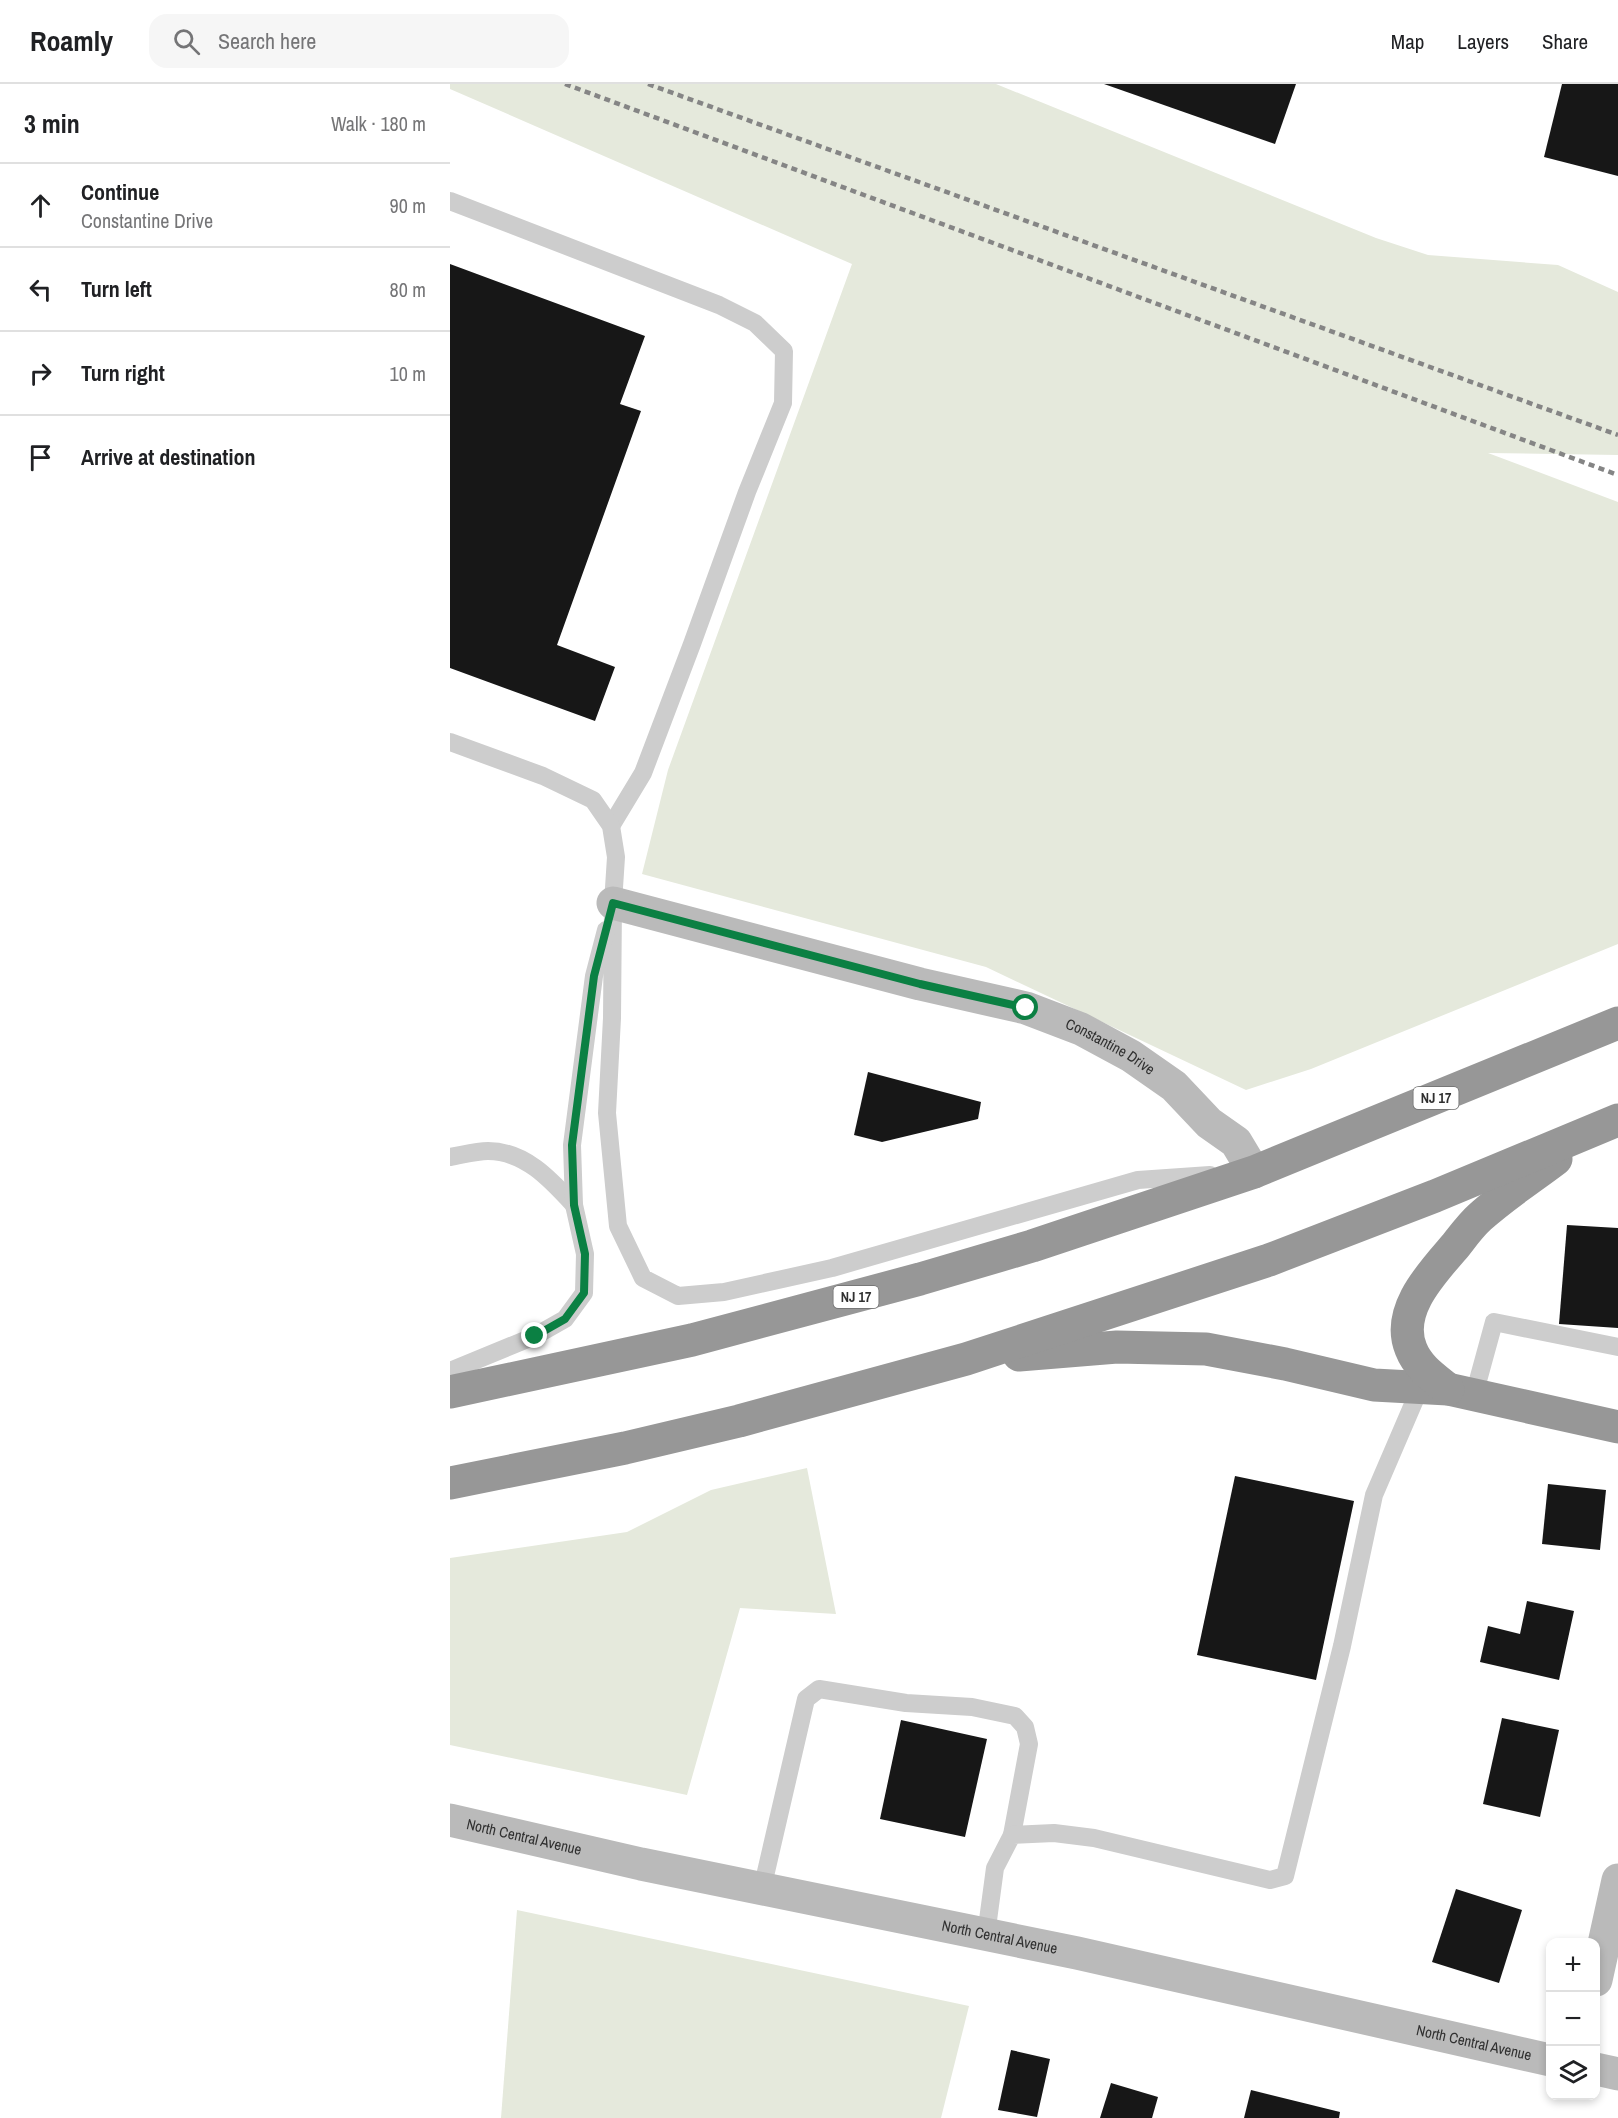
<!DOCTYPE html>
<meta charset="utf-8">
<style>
body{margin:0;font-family:"Archivo Narrow",sans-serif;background:#f6f6f6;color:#202124}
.controls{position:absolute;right:18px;bottom:18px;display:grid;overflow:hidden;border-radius:12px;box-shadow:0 3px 9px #0003}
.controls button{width:54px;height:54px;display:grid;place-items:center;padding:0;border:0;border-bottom:2px solid #e0e0e0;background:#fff;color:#202124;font:30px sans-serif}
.stop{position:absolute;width:18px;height:18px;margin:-14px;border:4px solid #0b8043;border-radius:50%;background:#fff}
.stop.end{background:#0b8043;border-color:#fff;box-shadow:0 2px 6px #0008}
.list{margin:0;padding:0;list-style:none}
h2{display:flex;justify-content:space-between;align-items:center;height:78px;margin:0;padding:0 24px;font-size:26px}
h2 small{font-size:20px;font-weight:400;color:#757577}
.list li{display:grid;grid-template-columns:39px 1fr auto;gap:18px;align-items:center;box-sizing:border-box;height:84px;padding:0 24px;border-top:2px solid #e0e0e0}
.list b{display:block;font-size:22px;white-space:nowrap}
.list p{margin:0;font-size:20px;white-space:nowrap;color:#757577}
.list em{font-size:20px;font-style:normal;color:#757577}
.icon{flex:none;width:33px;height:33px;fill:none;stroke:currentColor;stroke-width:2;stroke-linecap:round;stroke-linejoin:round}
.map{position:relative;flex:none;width:1168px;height:2034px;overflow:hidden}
header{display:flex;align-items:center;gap:36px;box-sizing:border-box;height:84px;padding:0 30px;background:#fff;border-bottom:2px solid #e0e0e0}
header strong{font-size:28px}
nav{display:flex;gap:33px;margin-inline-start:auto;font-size:21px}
.search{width:420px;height:54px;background:#f6f6f6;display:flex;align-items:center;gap:15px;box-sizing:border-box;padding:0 21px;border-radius:18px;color:#757577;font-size:22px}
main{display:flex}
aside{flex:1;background:#fff}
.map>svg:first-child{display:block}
.green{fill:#e5e9dc}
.building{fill:#171717}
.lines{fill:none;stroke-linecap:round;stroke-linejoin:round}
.lane{stroke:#cdcdcd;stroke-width:18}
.secondary{stroke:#bababa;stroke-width:33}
.highway{stroke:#979797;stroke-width:33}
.rail{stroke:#858585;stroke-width:4.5;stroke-dasharray:6 4.5;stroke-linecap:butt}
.route{stroke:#0b8043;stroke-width:8}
.labels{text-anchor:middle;stroke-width:6;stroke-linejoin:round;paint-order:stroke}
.shield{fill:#fff;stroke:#6e6e6e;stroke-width:1.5}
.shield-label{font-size:14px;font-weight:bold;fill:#303030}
.street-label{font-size:15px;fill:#303030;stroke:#fff}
</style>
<header>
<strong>Roamly</strong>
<div class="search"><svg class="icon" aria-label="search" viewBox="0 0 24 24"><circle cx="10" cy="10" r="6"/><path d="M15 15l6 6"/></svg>Search here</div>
<nav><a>Map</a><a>Layers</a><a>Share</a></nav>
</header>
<main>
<aside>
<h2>3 min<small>Walk · 180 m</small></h2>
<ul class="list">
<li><svg class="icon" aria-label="ahead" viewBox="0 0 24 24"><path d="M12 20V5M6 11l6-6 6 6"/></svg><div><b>Continue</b><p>Constantine Drive</p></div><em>90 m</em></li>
<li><svg class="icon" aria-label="left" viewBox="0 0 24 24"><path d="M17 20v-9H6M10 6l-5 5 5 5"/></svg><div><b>Turn left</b></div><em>80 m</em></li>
<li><svg class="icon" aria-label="right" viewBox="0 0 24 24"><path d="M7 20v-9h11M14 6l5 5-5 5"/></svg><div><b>Turn right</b></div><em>10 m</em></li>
<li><svg class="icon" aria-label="arrive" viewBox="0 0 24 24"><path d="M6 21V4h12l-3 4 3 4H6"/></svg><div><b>Arrive at destination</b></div></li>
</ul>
</aside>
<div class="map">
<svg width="1168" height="2034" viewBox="0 0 1168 2034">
<rect width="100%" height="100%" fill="#fff"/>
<!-- green -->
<g class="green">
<path d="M0 0H546L926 154 978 171 1108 181 1168 208V371L1038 369 1168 418V860L861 985 796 1006 536 883 192 790 218 686 402 180 0 5Z"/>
<path d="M357 1384 386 1530 290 1524 237 1711 0 1661V1474L177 1448 261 1406Z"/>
<path d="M67 1826 519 1922 491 2034H51Z"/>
</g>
<!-- building -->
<g class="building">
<path d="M654 0H846L825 60Z"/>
<path d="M1112 0H1168V92L1094 73Z"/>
<path d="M0 180 195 252 170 320 191 327 107 561 165 583 145 637 0 584Z"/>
<path d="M418 988 531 1018 528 1035 432 1058 404 1051Z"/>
<path d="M1117 1141 1168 1144V1244L1109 1240Z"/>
<path d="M785 1392 904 1417 866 1596 747 1571Z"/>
<path d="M1098 1400 1156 1406 1150 1466 1092 1460Z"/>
<path d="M1077 1517 1124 1527 1109 1596 1030 1578 1038 1542 1070 1550Z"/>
<path d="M1052 1634 1109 1646 1090 1733 1033 1720Z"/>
<path d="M451 1636 537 1655 515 1753 430 1735Z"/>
<path d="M1006 1805 1072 1826 1049 1899 982 1878Z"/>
<path d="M561 1966 600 1975 587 2033 548 2026Z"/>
<path d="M661 1999 708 2013 702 2034H650Z"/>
<path d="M801 2006 890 2028 889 2034H794Z"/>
</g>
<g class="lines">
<!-- lane -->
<g class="lane">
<path d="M0 117 269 221 305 239 334 267 333 319 297 408 242 560 193 689 161 742"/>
<path d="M0 658 93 692 143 716 161 742 166 773 163 819 162 934 157 1029 168 1142 193 1194 228 1212 274 1208 382 1184 688 1096 760 1091"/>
<path d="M0 1073C12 1071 26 1067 38 1067 75 1067 101 1096 124 1121"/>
<path d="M0 1287 85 1252 115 1235 134 1209 135 1170 124 1121 122 1061 144 892 156 846"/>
<path d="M1024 1311 1044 1238 1168 1263"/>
<path d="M312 1805 356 1615 369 1605 456 1619 522 1623 565 1632 575 1643 579 1660 562 1751"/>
<path d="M536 1851 545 1784 562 1751 604 1749 644 1754 820 1796 835 1792 892 1562 924 1411 970 1304"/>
</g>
<!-- secondary -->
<g class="secondary">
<path id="s1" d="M163 819 470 900 576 924 631 945 681 972 724 1002 759 1039 786 1058 804 1088"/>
<path id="s2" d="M0 1736 191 1780 627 1869 1100 1976"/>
<path d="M1146 1896 1168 1796"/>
<path d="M1146 1985 1168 1990"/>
</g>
<!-- highway -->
<g class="highway">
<path d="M569 1271 667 1263 756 1265 835 1280 924 1301 998 1305 1168 1343"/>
<path d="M998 1305C983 1293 968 1283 961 1265 945 1226 983 1188 1006 1161 1013 1152 1021 1141 1030 1133 1053 1112 1081 1094 1106 1075"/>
<path d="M0 1308 242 1256 470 1195 582 1162 804 1088 1168 939"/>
<path d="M0 1399 175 1364 289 1337 516 1275 819 1176 985 1112 1168 1036"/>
</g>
<!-- rail -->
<g class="rail">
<path d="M115 0 1168 391"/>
<path d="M198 0 1168 351"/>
</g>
</g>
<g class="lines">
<!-- route -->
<path class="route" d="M85 1252 115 1235 134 1209 135 1170 124 1121 122 1061 144 892 163 819 470 900 576 924"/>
</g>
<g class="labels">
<!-- shield labels -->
<g class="shield">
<rect x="963.5" y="1003" width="45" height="22" rx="4.5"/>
<rect x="383.5" y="1202" width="45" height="22" rx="4.5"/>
</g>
<g class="shield-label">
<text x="986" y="1019">NJ 17</text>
<text x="406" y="1218">NJ 17</text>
</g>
<!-- street labels -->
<g class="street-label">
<text dy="5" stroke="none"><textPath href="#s1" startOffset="519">Constantine Drive</textPath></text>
<text dy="5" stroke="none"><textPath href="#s2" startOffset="76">North Central Avenue</textPath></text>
<text dy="5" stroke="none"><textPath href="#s2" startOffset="562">North Central Avenue</textPath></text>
<text dy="5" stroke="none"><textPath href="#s2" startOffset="1048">North Central Avenue</textPath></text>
</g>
</g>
</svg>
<div class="controls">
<button>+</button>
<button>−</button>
<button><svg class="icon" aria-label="layers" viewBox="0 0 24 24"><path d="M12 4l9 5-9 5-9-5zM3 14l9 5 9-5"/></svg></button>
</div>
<div class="stop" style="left:576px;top:924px"></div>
<div class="stop end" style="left:85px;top:1252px"></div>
</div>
</main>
